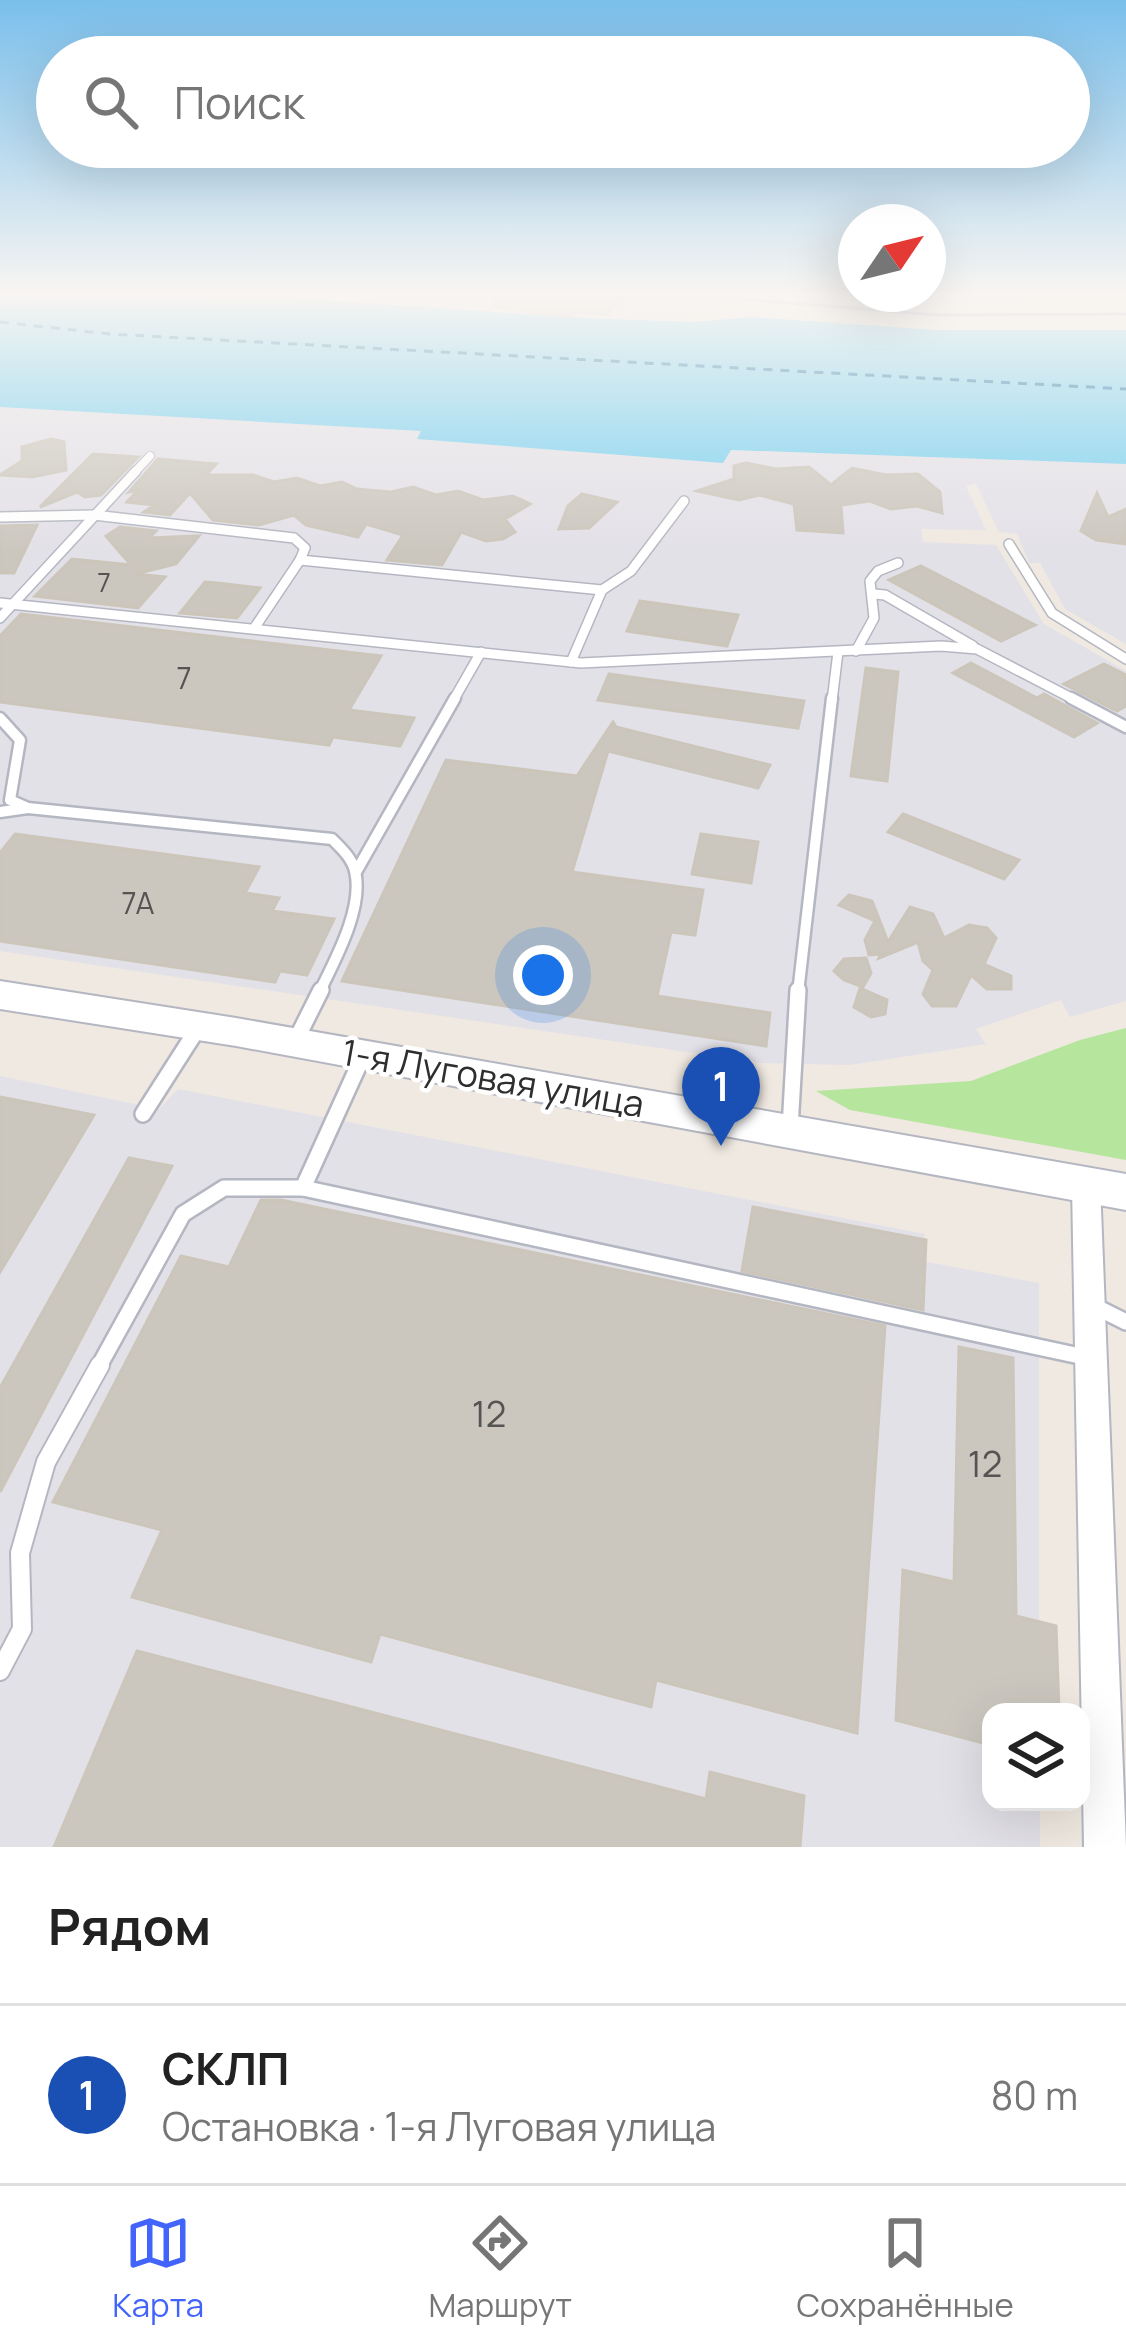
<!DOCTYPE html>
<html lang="ru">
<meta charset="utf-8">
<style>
body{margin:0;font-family:Manrope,sans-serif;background:#f6f6f6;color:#222}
.controls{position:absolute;right:36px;bottom:36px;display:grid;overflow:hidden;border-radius:24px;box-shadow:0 12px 48px #0002}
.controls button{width:108px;height:108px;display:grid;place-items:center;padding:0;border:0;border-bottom:3px solid #e0e0e0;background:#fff;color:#222;font:60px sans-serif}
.compass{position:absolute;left:838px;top:204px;width:108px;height:108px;border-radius:50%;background:#fff;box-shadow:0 12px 48px #0002;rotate:55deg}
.you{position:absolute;left:543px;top:975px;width:42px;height:42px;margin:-30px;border:9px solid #fff;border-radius:50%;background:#1a73e8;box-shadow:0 0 0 18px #1a73e833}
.badge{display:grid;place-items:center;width:78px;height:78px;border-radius:50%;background:#4264fb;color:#fff;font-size:39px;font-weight:700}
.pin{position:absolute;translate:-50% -99px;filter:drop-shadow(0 3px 6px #0008)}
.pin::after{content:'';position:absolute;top:63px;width:42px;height:36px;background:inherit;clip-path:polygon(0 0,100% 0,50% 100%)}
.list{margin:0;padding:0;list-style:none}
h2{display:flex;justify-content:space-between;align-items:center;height:156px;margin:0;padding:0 48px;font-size:51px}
h2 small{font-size:39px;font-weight:400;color:#767676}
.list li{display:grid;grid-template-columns:78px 1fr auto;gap:36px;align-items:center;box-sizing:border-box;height:180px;padding:0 48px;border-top:3px solid #e0e0e0}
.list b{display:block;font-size:45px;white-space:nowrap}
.list p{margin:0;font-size:39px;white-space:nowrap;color:#767676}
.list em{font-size:39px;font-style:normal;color:#767676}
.icon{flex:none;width:66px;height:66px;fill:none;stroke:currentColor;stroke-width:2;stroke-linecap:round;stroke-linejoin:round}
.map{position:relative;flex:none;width:1126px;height:1847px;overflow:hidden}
.search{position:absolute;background:#fff;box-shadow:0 12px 48px #0002;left:36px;right:36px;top:36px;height:132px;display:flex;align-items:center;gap:30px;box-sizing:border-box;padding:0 42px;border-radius:66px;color:#767676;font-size:45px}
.sheet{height:336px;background:#fff}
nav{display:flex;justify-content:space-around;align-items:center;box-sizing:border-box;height:168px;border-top:3px solid #e0e0e0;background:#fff;font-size:33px;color:#767676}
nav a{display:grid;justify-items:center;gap:6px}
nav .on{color:#4264fb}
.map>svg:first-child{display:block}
.industrial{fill:#e3e1e8}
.green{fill:#b6e59e}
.water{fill:#75cff0}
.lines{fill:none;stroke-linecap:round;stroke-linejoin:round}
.ferry{stroke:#0d6fa3;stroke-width:3;stroke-dasharray:9 8;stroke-linecap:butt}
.building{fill:#cbc7bf;stroke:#cbc5ba;stroke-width:3}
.lane-far4-casing{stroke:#b4b7c1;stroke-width:10}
.lane-far3-casing{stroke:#b4b7c1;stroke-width:12}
.lane-far2-casing{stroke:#b4b7c1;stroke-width:15}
.lane-far1-casing{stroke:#b4b7c1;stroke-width:20}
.lane-casing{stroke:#b4b7c1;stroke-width:22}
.street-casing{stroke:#b4b7c1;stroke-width:4}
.secondary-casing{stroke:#b4b7c1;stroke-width:4}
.lane-far4{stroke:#fff;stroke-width:8}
.lane-far3{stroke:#fff;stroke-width:9}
.lane-far2{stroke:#fff;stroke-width:10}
.lane-far1{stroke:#fff;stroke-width:15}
.lane{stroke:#fff;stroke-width:18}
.street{fill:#fff;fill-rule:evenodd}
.secondary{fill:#fff;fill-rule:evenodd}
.rail{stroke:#a3a6b8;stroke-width:3}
.labels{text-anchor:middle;stroke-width:9;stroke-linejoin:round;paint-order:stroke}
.far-number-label{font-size:27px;fill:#555452}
.number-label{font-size:30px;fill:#555452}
.street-label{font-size:36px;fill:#2e2e2e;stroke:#fff}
.near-number-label{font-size:36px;fill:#555452}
</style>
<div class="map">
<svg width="1126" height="1847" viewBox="0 0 1126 1847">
<rect width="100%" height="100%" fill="#efe9e1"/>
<!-- industrial -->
<g class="industrial">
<path d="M146 296H652L720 304 673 321 420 310 307 298Z"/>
<path d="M0 407 423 431 418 438 722 463 730 450 1126 464V644L1065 609 1040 563H1029L1017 534 999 532 976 484 966 486 986 530 921 529 923 542 996 545 1044 624 1126 671V1001L1070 1017 1061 1000 976 1029 986 1044 850 1065 762 1063 0 951Z"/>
<path d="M0 1076 159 1109 178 1089 925 1234 922 1261 1039 1283V1712H991V1802H1040V1847H0Z"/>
</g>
<!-- green -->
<path class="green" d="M1126 1028V1160L850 1110 816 1091 971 1081 1080 1040Z"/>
<!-- water -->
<path class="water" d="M0 296 288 298 582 318 693 322 753 317 936 330H1126V464L731 450 723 463 417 439 421 431 0 407Z"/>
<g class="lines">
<!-- ferry -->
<path class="ferry" d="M0 322 110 334 1126 389"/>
</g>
<!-- building -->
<g class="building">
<path d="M494 296H595L623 299 606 315 577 311 571 317 494 307Z"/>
<path d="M51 439 64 442 66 470 32 477 0 475 22 461V447Z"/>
<path d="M93 454 138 457 101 495 85 497 77 492 40 507Z"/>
<path d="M158 459 216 464 206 475H253L274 482 297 478 320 486 342 482 357 489 391 492 413 487 436 495 458 491 483 500 513 496 530 504 505 519 515 532 503 539 486 541 461 532 442 565 387 560 403 535 366 524 358 537 306 525 294 515 259 525 213 520 190 493 170 515 144 512 155 505 127 502 138 490 129 492Z"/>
<path d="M746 463 776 469 809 467 831 485 852 468 886 475 918 474 940 492 942 513 917 506 891 509 870 501 841 505 843 533 797 530 794 504 759 495 739 500 697 491 734 479V466Z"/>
<path d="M1097 493 1108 517 1126 509V544L1096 540 1081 531Z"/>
<path d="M582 494 617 502 589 528 559 529 568 506Z"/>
<path d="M37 525 14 573H0V526Z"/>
<path d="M120 527 156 531 149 538 199 536 176 564 135 574 165 577 138 608 35 596 72 559 131 565 106 536Z"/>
<path d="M921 566 1035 625 1001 641 889 580Z"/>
<path d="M205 582 217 583 260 588 237 618 180 613Z"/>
<path d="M640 601 738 615 727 646 627 631Z"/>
<path d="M21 614 381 656 349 710 414 718 400 746 333 737 329 745 0 702V636Z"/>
<path d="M971 663 1037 698 1044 694 1097 723 1074 737 953 673Z"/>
<path d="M1104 664 1126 675V706L1117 711 1064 684Z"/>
<path d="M866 668 898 672 887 781 851 776Z"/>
<path d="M609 674 804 701 798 728 598 700Z"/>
<path d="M613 722 616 727 770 765 758 788 608 751 572 872 703 890 695 935 671 932 657 996 770 1013 766 1046 342 981 446 760 577 776Z"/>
<path d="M903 814 1019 860 1004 879 888 832Z"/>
<path d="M15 834 259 867 245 893 279 898 272 911 334 919 307 975 280 971 275 982 0 941V853Z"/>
<path d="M701 834 758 842 751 883 692 874Z"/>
<path d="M849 895 872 901 888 942 910 907 933 914 944 938 969 925 987 928 996 938 984 964 1011 976V989H987L971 975 956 1006H932L923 994 933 970 923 961 918 942 879 958 881 954 869 955 865 940 875 921 839 905Z"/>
<path d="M866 958 871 973 863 987 844 980 834 971 844 959Z"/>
<path d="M860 988 887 1000 885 1014 871 1017 854 1007Z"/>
<path d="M0 1097 94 1115 0 1272Z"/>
<path d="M129 1158 172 1166 0 1492V1388Z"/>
<path d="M261 1200H281L885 1326 857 1733 656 1680 651 1707 380 1634 371 1662 132 1597 162 1530 53 1502 181 1256 229 1267Z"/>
<path d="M753 1207 926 1240 923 1310 742 1271Z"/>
<path d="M959 1347 1013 1358 1016 1616 1056 1626 1059 1712H991V1745L896 1720 903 1570 954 1582Z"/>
<path d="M137 1651 706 1799 710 1772 804 1796 800 1847H54Z"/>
</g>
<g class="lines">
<!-- lane-far4 casing -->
<g class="lane-far4-casing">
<path id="lane-far4" d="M133 474 150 456"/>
</g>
<!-- lane-far3 casing -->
<g class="lane-far3-casing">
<g id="lane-far3">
<path d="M0 517 94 515 294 538 305 548 300 560 255 627"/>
<path d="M1009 544 1052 613 1126 659"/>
<path d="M300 560 602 590"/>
<path d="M874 594 885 595 973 646"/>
<path d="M0 603 581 663 941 646 977 649 1077 701"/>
<path d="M0 618 136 471"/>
<path d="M856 651 874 618 870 581 878 571 898 563"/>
<path d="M571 662 602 590 631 571 684 501"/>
<path d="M453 701 481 652"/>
<path d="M832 701 838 652"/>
</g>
</g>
<!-- lane-far2 casing -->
<g class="lane-far2-casing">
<g id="lane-far2">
<path d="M1071 698 1126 727"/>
<path d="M0 718 20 740 10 800 28 808 332 839C341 848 352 858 355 871 364 908 335 960 319 993"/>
<path d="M0 812 28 808"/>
<path d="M356 872 455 698"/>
<path d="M798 993 832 698"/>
</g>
</g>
<!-- lane-far1 casing -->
<g class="lane-far1-casing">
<g id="lane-far1">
<path d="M295 1042 321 990"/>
<path d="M143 1114 198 1028"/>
<path d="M790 1128 798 990"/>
<path d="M303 1188 362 1058"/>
<path d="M1090 1304 1126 1322"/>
<path d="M98 1368 183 1214 224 1188H303L1089 1358"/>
</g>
</g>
<!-- lane casing -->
<g class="lane-casing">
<path id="lane" d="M0 1671 22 1629 20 1553 46 1462 100 1365"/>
</g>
<!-- street casing -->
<g class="street-casing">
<path id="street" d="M1086 1172 1096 1176 1100 1184 1126 1847H1084L1072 1184 1076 1176Z"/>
</g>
<!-- secondary casing -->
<g class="secondary-casing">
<path id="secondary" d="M0 981 236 1018 1126 1174V1210L236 1046 0 1009Z"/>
</g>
<!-- lane-far4 -->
<use href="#lane-far4" class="lane-far4"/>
<!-- lane-far3 -->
<use href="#lane-far3" class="lane-far3"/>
<!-- lane-far2 -->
<use href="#lane-far2" class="lane-far2"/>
<!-- lane-far1 -->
<use href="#lane-far1" class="lane-far1"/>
<!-- lane -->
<use href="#lane" class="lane"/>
<!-- street -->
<use href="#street" class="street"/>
<!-- secondary -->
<use href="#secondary" class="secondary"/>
<!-- rail -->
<g class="rail">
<path d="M705 296 936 315 1126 314"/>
<path d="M1049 296 1126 297"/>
</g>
</g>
<!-- sky -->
<linearGradient id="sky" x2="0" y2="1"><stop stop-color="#7abfeb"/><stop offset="0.53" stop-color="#f8f5f2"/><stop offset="1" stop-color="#f8f5f2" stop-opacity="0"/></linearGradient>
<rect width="1126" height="554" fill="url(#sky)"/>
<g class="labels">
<!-- far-number labels -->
<g class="far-number-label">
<text x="104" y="592">7</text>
</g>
<!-- number labels -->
<g class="number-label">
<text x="184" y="689">7</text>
<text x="138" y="914">7А</text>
</g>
<!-- street labels -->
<g class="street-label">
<text transform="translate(493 1078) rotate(10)" y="13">1-я Луговая улица</text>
</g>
<!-- near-number labels -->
<g class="near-number-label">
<text x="489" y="1427">12</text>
<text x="985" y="1477">12</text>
</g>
</g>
</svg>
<div class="controls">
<button><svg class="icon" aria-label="layers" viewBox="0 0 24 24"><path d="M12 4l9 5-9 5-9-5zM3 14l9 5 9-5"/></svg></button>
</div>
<svg class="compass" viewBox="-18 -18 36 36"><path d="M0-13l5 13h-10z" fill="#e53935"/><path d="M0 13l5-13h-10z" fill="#767676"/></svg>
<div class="you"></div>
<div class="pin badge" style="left:721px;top:1146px;background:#1a4fb4">1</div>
<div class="search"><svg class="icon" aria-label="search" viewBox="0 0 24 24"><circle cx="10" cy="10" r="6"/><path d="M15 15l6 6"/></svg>Поиск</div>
</div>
<section class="sheet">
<h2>Рядом<small></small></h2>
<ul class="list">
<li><span class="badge" style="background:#1a4fb4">1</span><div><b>СКЛП</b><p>Остановка · 1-я Луговая улица</p></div><em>80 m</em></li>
</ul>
</section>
<nav>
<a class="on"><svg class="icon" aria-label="map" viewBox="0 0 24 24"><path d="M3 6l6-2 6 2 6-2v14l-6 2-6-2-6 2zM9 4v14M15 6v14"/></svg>Карта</a>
<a><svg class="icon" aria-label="directions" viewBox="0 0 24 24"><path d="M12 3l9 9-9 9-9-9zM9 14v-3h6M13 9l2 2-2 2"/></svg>Маршрут</a>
<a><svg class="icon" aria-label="saved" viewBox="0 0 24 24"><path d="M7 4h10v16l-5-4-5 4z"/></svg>Сохранённые</a>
</nav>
